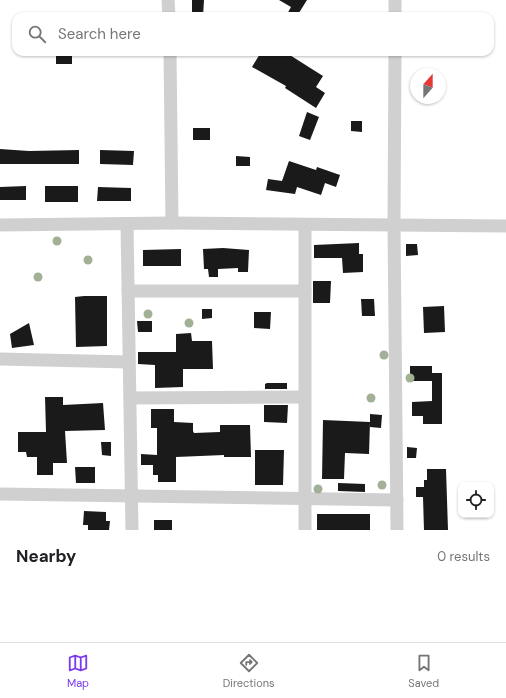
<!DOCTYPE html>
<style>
body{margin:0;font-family:"DM Sans",sans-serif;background:#f2f2f2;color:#202124}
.controls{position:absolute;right:12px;bottom:12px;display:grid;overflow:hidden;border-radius:8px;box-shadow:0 1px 3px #0004}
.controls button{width:36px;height:36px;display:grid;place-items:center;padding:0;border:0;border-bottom:1px solid #e0e0e0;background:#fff;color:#202124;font:20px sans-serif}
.compass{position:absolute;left:410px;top:68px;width:36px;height:36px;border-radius:50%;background:#fff;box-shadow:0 1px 3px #0004;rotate:21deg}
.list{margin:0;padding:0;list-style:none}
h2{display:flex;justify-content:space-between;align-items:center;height:52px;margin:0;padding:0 16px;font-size:17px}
h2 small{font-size:13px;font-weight:400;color:#757577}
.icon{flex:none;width:22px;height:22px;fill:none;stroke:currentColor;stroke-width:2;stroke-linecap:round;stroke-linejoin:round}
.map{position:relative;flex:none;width:506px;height:530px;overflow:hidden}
.search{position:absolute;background:#fff;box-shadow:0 1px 3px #0004;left:12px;right:12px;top:12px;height:44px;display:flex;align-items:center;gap:10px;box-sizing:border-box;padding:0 14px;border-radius:12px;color:#757577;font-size:15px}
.sheet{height:112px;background:#fff}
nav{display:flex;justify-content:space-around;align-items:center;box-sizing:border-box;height:56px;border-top:1px solid #e0e0e0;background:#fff;font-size:11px;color:#757577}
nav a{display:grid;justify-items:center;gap:2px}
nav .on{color:#7c3aed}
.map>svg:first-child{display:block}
.building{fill:#1a1a1a}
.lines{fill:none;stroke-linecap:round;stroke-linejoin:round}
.street{stroke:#d0d0d0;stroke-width:13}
.tree{fill:#a2b095}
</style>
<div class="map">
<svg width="506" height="530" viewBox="0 0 506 530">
<rect width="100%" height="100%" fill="#fff"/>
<!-- building -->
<g class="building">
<path d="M192 0H204L203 16 192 15Z"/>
<path d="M279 0H307L297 16H286L291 7Z"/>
<rect x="56" y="52" width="16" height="12"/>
<path d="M261 52H285L323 76 316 87 325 93 316 108 285 88 286 86 252 67Z"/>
<path d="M307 112 319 117 310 140 299 136Z"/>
<path d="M351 121H362V132L351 131Z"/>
<rect x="193" y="128" width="17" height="12"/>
<path d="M0 149 29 151 79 150V164H0Z"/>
<path d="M100 150 134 151 133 165 100 164Z"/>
<path d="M236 156 250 157V166H236Z"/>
<path d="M289 161 316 170 317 167 340 175 336 187 325 183 321 195 297 187 295 194 266 190 268 179 282 181Z"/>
<path d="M26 186V200H0V187Z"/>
<rect x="45" y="186" width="33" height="16"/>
<path d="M98 187 131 188V201H97Z"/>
<path d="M359 243V254H363V272L343 273 342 258H314V245Z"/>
<path d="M406 244H417L418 255 406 256Z"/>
<path d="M223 248 249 250 248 272H238V268L218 269V277H209L208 269H204L203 249Z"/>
<path d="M181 249V266H143V250Z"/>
<path d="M313 281H331L330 303H313Z"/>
<path d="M84 296H107V346L76 347 75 297Z"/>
<path d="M361 299H374L375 316H362Z"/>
<path d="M444 306 445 332 424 333 423 307Z"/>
<path d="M202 309H212V318L202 319Z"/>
<path d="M254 312H271L270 329 254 328Z"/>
<path d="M137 321H152V332H138Z"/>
<path d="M29 323 34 345 12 348 10 334Z"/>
<path d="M191 333 192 341H212L213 369H183V387L155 388V365L138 364V352H176V334Z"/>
<path d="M410 366H432V373H442V424H423V416H412V402L432 401V381H410Z"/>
<path d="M267 383H287V389H265V384Z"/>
<path d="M45 397H63V405L103 403 105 430 65 431 67 463H53V475H37V457H27L26 452H18V432H46Z"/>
<path d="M264 405H288L287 423 264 422Z"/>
<path d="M151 409H174V422L193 423V431L194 433 220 432V425H250L251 457H224V455L176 457V482H158V475H153V465H141V454L157 455V428H151Z"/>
<path d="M370 414 382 415 381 428 370 427Z"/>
<path d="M323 420 370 422 369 454 345 453 344 479H322Z"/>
<path d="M101 442H111V456L102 455Z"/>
<path d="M407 447 417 448 416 458H407Z"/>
<path d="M255 450H284L283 485H255Z"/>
<path d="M75 467H95V483H76Z"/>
<path d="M427 469H446L448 530H424L423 497H416V487H424V480H427Z"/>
<path d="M338 483 365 484V492L338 491Z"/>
<path d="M84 511 106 512V521H110L109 530H88V525H83Z"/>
<rect x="317" y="514" width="53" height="16"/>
<rect x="154" y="520" width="18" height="10"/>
</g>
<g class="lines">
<!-- street -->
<g class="street">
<path d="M168 0 169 16"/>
<path d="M395 16V0"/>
<path d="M170 52 172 223"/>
<path d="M395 52 394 224 397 530"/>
<path d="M127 224 132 530"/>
<path d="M0 225 172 223 506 226"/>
<path d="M128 291H305"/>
<path d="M0 359 129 362"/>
<path d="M130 398 304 397"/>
<path d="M0 494 397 500"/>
<path d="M305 530V225"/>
</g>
</g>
<!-- trees -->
<g class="tree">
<circle cx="57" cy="241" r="4.5"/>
<circle cx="88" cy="260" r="4.5"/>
<circle cx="38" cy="277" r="4.5"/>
<circle cx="148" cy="314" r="4.5"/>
<circle cx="189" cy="323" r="4.5"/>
<circle cx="384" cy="355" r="4.5"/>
<circle cx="410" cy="378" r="4.5"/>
<circle cx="371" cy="398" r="4.5"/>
<circle cx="382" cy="485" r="4.5"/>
<circle cx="318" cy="489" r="4.5"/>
</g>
</svg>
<div class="controls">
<button><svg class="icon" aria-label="locate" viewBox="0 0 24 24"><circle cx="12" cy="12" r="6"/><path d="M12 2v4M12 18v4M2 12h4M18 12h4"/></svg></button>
</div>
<svg class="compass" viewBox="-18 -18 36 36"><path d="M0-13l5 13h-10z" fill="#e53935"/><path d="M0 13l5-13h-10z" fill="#757577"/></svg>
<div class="search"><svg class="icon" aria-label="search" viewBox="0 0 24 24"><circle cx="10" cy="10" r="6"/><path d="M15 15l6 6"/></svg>Search here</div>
</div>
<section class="sheet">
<h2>Nearby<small>0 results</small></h2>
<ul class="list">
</ul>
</section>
<nav>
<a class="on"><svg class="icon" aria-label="map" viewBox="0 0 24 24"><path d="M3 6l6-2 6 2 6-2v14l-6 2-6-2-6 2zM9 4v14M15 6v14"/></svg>Map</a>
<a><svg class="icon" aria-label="directions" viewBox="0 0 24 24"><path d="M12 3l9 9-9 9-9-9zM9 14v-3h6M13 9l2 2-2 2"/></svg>Directions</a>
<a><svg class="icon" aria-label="saved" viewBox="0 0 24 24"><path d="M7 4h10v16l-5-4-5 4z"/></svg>Saved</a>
</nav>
